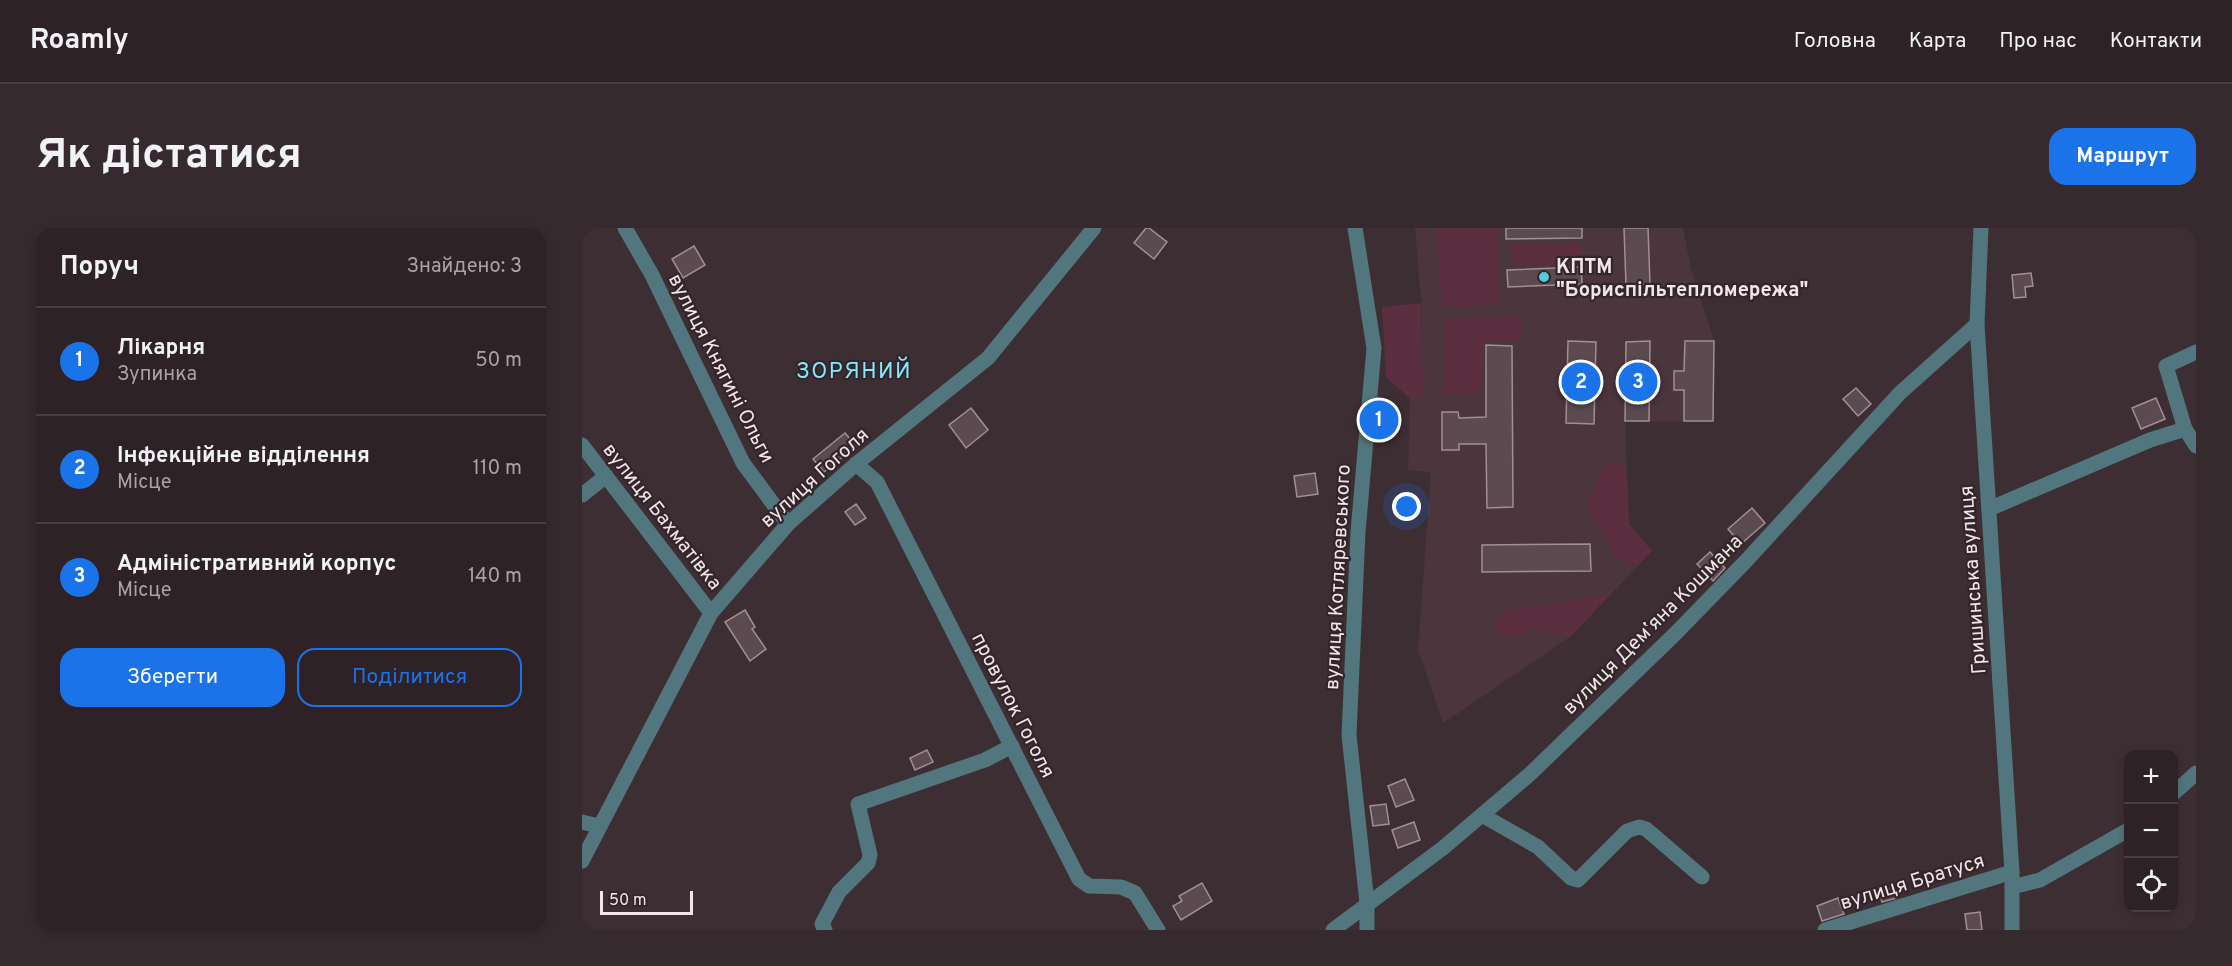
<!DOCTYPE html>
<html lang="uk">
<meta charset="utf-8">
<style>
body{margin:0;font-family:Overpass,sans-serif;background:#362a2e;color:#f1f3f6}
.controls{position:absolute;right:18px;bottom:18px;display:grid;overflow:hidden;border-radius:12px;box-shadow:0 3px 9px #0003}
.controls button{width:54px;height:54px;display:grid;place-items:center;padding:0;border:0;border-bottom:2px solid #493f43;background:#2e2226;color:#f1f3f6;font:30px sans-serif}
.scale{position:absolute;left:18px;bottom:15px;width:93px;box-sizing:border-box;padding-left:6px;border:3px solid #f0e6e9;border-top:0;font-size:16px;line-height:21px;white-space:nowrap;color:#f0e6e9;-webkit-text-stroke:4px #332529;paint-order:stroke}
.you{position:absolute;left:825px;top:279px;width:21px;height:21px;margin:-15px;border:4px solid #fff;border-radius:50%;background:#1a73e8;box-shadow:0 0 0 9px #1a73e833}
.badge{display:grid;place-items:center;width:39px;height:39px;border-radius:50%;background:#1a73e8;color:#fff;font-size:20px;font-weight:700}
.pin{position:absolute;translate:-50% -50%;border:3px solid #fff;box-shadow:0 2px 6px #0006}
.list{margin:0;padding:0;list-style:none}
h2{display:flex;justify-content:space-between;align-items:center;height:78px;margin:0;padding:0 24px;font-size:26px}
h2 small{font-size:20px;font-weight:400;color:#a7a4a7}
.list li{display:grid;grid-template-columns:39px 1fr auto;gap:18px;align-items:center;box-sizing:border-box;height:108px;padding:0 24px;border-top:2px solid #493f43}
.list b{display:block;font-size:22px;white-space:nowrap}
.list p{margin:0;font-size:20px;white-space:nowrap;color:#a7a4a7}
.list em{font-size:20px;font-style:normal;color:#a7a4a7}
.actions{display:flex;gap:12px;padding:18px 24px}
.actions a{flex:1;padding:14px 0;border:2px solid #1a73e8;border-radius:18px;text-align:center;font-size:21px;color:#1a73e8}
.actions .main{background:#1a73e8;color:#fff}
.icon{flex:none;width:33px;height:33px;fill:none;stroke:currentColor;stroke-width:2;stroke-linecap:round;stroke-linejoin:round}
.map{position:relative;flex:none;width:1614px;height:702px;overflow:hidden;border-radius:18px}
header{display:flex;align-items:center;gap:36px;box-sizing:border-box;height:84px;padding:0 30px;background:#2e2226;border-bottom:2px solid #493f43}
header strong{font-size:28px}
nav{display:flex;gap:33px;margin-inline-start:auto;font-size:21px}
.intro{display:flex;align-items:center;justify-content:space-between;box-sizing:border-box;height:144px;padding:0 36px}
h1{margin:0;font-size:42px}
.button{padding:15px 27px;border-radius:18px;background:#1a73e8;color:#fff;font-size:21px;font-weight:700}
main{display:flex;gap:36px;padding:0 36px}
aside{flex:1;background:#2e2226;border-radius:18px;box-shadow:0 3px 9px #0003}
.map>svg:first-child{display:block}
.built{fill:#4b363d}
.green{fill:#5b2f3f}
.building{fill:#5b4b50;stroke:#a18f94;stroke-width:1.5}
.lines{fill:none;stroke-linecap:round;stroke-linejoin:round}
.minor{stroke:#52767d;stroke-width:15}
.poi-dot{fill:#55cadf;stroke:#332529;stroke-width:2}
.labels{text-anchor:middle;stroke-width:4.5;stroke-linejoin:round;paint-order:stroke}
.poi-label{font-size:20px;font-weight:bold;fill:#f0e6e9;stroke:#332529;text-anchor:start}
.street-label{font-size:20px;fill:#f0e6e9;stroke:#332529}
.quarter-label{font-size:22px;letter-spacing:1.5px;fill:#83eaff;stroke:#332529}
</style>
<header>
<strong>Roamly</strong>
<nav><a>Головна</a><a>Карта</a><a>Про нас</a><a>Контакти</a></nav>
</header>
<div class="intro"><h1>Як дістатися</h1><a class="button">Маршрут</a></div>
<main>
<aside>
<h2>Поруч<small>Знайдено: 3</small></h2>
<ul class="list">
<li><span class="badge">1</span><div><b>Лікарня</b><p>Зупинка</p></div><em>50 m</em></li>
<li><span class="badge">2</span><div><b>Інфекційне відділення</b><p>Місце</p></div><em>110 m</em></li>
<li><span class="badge">3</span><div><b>Адміністративний корпус</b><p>Місце</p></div><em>140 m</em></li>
</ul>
<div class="actions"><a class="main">Зберегти</a><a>Поділитися</a></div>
</aside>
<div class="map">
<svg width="1614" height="702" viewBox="0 0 1614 702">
<rect width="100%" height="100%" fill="#3d2e33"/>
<!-- built -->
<path class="built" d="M833 0H1101L1109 41 1132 113 1131 193 1043 194 1047 296 1070 323 988 409 861 495 836 422 849 244 826 242 828 170 839 169 840 86Z"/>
<!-- green -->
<g class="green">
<path d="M854 0H916L917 76 860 80Z"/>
<path d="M930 15H999V35L931 38Z"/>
<path d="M839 75 841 170H828L804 150 800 79Z"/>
<path d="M939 87V113H902L898 168 862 166 861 91Z"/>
<path d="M1024 233 1041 238 1045 250 1047 296 1070 323 1057 337 1043 334 1028 324 1026 311 1004 278Z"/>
<path d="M1029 366 988 409 953 400 930 409 913 405 911 395 923 383Z"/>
</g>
<!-- building -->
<g class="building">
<path d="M564 0H567L585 14 572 31 552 15Z"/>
<path d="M924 0H1000V10L924 11Z"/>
<path d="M1042 0H1066L1068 56 1044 57Z"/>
<path d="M112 18 123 37 101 50 90 31Z"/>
<path d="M999 39 1000 56 926 59 925 42Z"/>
<path d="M1449 45 1451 58 1443 59 1444 69 1432 70 1430 47Z"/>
<path d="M986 113 1014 114 1012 196 984 195Z"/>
<path d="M1068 113 1067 193H1043L1044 114Z"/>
<path d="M1103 113H1132L1131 193H1102V162H1092V143H1102Z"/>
<path d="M904 117 930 118 931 279 905 280 904 216H877V222H860V184H876L877 190 904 189Z"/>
<path d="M1274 160 1289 176 1276 188 1261 171Z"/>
<path d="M1574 170 1583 191 1559 201 1550 180Z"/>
<path d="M389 180 406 202 384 220 367 197Z"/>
<path d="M263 205 274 218 242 244 231 231Z"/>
<path d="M733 245 736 266 715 269 712 248Z"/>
<path d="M274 276 284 290 273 297 263 284Z"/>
<path d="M1170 280 1183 295 1159 316 1146 301Z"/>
<path d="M1008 316 1009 343 900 344V317Z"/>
<path d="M1128 324 1143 340 1131 353 1115 336Z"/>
<path d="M163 382 173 399 170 401 184 421 168 433 143 394Z"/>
<path d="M345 522 351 534 333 542 328 530Z"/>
<path d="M823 551 832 572 814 579 806 558Z"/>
<path d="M804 576 807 596 791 598 788 578Z"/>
<path d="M832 594 838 612 816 620 810 602Z"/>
<path d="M620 655 630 673 599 692 591 678 600 673 597 668Z"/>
<path d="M1311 659 1315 670 1300 674 1297 664Z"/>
<path d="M1256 670 1262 686 1240 693 1235 678Z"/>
<path d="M1398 684 1400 702H1385L1383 686Z"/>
</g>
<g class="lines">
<!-- minor -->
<g class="minor">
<path d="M43 0 70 47 161 235 206 296"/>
<path d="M773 0 792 120 776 304 767 507 785 675V702"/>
<path d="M1399 0 1395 96 1430 644V702"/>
<path d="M1614 124 1584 138 1603 201 1614 218"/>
<path d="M0 217 129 385"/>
<path d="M274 236 295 254 497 651 507 658 539 659 553 665 576 702"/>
<path d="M0 267 24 248"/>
<path d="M1407 281 1568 212 1603 201"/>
<path d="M1592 565 1614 545"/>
<path d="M900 587 956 619 989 650 996 652 1045 603 1057 599 1064 601 1120 649"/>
<path d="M0 594 17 598"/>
<path d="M0 633 129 385 206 296 274 236 406 130 512 0"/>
<path d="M1430 659 1458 652 1546 602"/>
<path d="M243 702 240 696 257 664 286 635 288 627 276 576 403 532 430 518"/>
<path d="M751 702 861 620 948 546 1093 406 1163 334 1318 165 1395 96"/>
<path d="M1243 702 1430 644"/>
</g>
</g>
<!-- markers -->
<circle class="poi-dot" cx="962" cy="49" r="6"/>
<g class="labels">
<!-- poi labels -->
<g class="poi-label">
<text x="974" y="45">КПТМ<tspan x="974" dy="23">"Бориспільтепломережа"</tspan></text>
</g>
<!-- street labels -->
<g class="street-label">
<text transform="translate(140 140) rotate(63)" y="7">вулиця Княгині Ольги</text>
<text transform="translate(232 249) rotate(-42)" y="7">вулиця Гоголя</text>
<text transform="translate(81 288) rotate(52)" y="7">вулиця Бахматівка</text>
<text transform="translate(755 349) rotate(-87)" y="7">вулиця Котляревського</text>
<text transform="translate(1390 352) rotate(-94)" y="7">Гришинська вулиця</text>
<text transform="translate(1070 396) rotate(-45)" y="7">вулиця Демʼяна Кошмана</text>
<text transform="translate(432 477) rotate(63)" y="7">провулок Гоголя</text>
<text transform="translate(1330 653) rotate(-17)" y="7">вулиця Братуся</text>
</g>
<!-- quarter labels -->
<g class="quarter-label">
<text x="272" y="150">ЗОРЯНИЙ</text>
</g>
</g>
</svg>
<div class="controls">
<button>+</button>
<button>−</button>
<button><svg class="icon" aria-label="locate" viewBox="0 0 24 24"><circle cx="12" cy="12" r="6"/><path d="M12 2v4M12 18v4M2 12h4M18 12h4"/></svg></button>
</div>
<div class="scale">50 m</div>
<div class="you"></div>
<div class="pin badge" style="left:797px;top:192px">1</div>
<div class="pin badge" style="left:999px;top:154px">2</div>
<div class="pin badge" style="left:1056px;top:154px">3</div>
</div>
</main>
